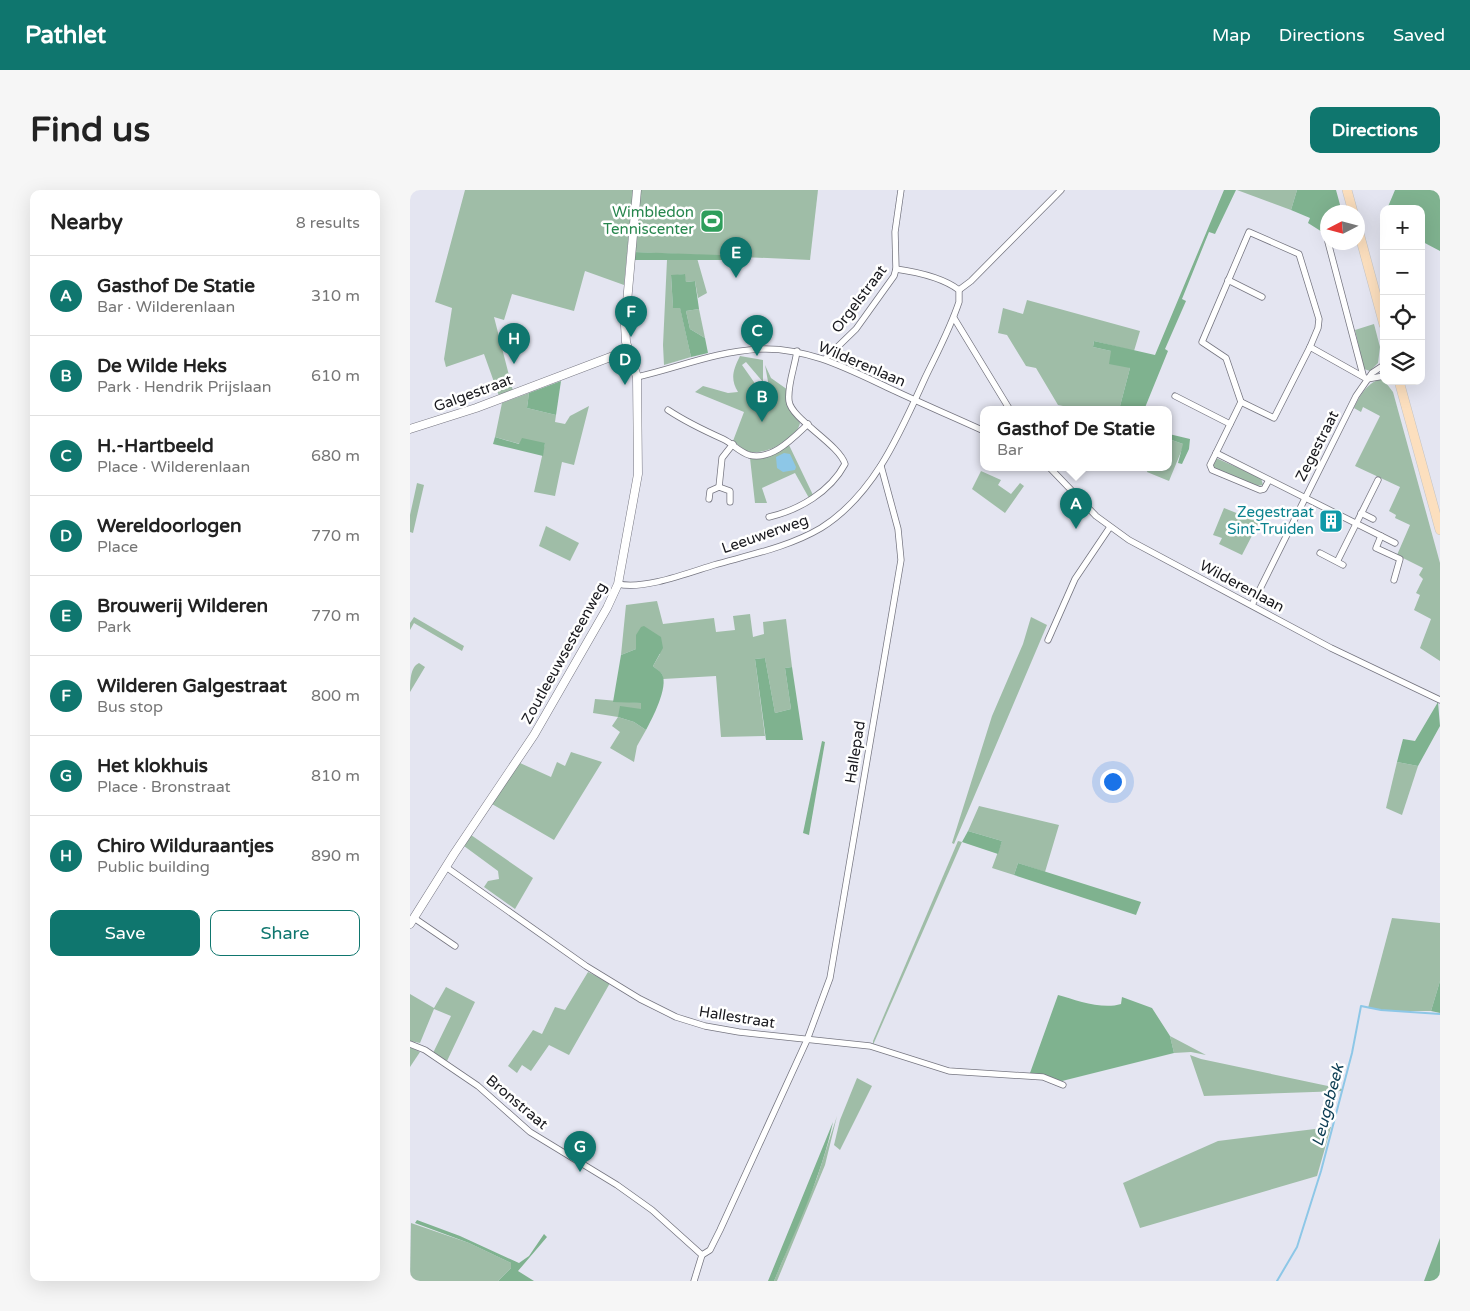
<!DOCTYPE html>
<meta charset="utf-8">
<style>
body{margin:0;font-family:"Varela Round",sans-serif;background:#f6f6f6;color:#222}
.controls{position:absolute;right:15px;top:15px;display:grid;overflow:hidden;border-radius:10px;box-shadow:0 5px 20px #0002}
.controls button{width:45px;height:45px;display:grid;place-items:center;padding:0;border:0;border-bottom:1px solid #e0e0e0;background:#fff;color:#222;font:25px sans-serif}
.compass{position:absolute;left:910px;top:15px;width:45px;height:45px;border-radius:50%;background:#fff;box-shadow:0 5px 20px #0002;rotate:264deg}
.you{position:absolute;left:702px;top:591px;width:18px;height:18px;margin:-12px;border:4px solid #fff;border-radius:50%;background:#1a73e8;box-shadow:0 0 0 8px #1a73e833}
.badge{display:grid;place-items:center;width:32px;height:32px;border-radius:50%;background:#0f766e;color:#fff;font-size:16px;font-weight:700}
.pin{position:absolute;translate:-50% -41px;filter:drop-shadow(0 1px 2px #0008)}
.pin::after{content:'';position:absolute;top:26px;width:18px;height:15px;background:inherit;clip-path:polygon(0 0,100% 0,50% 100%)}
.popup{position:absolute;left:570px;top:216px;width:192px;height:65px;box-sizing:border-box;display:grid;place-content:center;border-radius:10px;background:#fff;filter:drop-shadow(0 1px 4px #0005);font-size:16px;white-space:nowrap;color:#767676}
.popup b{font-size:19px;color:#222}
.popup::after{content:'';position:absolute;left:50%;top:100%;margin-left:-10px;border:10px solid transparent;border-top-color:#fff}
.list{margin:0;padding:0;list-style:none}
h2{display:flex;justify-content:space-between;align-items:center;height:65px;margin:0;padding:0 20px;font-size:21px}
h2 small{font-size:16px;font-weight:400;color:#767676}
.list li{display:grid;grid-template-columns:32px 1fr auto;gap:15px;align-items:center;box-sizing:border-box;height:80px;padding:0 20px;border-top:1px solid #e0e0e0}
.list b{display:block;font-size:19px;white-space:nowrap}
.list p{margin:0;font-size:16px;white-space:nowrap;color:#767676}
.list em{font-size:16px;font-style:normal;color:#767676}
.actions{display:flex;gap:10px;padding:15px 20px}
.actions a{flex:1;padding:11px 0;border:1px solid #0f766e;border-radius:10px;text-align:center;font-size:18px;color:#0f766e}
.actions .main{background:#0f766e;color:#fff}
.icon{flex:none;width:28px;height:28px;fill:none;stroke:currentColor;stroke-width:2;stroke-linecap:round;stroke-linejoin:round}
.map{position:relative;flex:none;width:1030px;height:1091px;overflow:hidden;border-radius:10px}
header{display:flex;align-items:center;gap:30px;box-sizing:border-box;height:70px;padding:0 25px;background:#0f766e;color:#fff}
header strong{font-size:24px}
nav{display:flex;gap:28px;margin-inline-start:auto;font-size:18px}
.intro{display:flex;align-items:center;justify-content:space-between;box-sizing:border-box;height:120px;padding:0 30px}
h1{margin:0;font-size:35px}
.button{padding:12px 22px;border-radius:10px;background:#0f766e;color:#fff;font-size:18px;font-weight:700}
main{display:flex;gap:30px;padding:0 30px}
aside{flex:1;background:#fff;border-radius:10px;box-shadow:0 5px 20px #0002}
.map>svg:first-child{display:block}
.green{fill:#9fbda7}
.forest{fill:#7fb28f}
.water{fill:#8dc7e7}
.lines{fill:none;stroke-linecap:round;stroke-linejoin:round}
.stream{stroke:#8dc7e7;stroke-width:2}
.minor-casing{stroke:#767681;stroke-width:7}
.tertiary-casing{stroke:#767681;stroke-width:9}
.primary-casing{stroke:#c3c3c4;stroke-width:10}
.minor{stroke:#fff;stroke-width:5.5}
.tertiary{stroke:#fff;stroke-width:8}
.primary{stroke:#fcdfbe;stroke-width:9}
.labels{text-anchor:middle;stroke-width:5;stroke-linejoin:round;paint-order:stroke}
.leisure-label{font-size:15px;fill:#27864d;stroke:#fff;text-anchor:end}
.street-label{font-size:15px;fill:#19191e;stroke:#fff}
.culture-label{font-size:15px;fill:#0d838f;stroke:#fff;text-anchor:end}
.water-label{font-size:16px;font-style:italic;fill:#0c3d53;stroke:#fff}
</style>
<header>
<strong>Pathlet</strong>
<nav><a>Map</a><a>Directions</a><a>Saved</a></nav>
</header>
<div class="intro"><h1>Find us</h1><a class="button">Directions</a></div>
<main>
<aside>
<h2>Nearby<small>8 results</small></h2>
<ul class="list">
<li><span class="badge">A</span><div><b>Gasthof De Statie</b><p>Bar · Wilderenlaan</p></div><em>310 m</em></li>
<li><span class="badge">B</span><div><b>De Wilde Heks</b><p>Park · Hendrik Prijslaan</p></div><em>610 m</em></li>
<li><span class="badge">C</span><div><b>H.-Hartbeeld</b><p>Place · Wilderenlaan</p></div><em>680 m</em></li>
<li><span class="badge">D</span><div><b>Wereldoorlogen</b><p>Place</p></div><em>770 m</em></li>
<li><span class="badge">E</span><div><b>Brouwerij Wilderen</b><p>Park</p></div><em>770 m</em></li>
<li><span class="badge">F</span><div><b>Wilderen Galgestraat</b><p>Bus stop</p></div><em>800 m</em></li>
<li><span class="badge">G</span><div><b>Het klokhuis</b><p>Place · Bronstraat</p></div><em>810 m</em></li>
<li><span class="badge">H</span><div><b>Chiro Wilduraantjes</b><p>Public building</p></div><em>890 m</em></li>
</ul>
<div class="actions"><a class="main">Save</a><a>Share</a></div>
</aside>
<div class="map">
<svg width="1030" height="1091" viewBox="0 0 1030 1091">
<rect width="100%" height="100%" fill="#e4e5f1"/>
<!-- green -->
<g class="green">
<path d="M55 0H223L214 95 175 81 164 121 102 104 94 130 84 127 103 201 89 206 74 164 36 177 34 169 42 118 25 112Z"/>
<path d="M230 0H408L400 70 224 62Z"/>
<path d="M827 0H887L881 20Z"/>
<path d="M287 68 297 103 288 108 285 91 276 92 274 84 261 86 263 117H270L281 167 254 175 253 155 257 70Z"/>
<path d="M617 110 730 141 724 161 684 151 683 157 701 161 720 178 709 220H673L648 215 626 178 616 176 597 145 588 143 593 118 613 124Z"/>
<path d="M289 119 295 148 280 139 276 121Z"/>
<path d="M964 134 970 157 968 173 960 181 954 179 945 140Z"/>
<path d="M330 166 353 170V192L336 172 332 175 351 202 359 197 355 175 361 188 378 200V217L390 233C387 249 356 265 340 262 334 261 329 255 323 251L334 222 285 202 293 196 318 203 328 202C320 189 323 180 330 166Z"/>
<path d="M973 189 983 202 1030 373V471L1010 458 1021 429 1004 420 1010 405 1006 403 1013 389 1009 385 1013 378 987 365 1000 335 985 328 986 325 979 321 990 297 945 276 970 226 953 217 951 222 944 218C950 205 958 191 973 189Z"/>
<path d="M119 203 117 218 146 225 145 232 155 234 160 226 179 216 164 275 152 272 145 306 124 302 135 253 110 254 85 247 92 213Z"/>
<path d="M759 249 773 254V257L759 291 737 282 738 278H758Z"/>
<path d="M379 255 403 305 399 308 385 283 352 298 357 313H345L340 268Z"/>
<path d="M806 268 851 288 853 295 847 296 804 279 802 273Z"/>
<path d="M571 281 591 290 588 295 601 304 610 293 614 296 595 323 562 299Z"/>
<path d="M7 293 14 295 3 343 0 342V325Z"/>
<path d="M814 318 849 332 832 365 809 354 812 348 803 345Z"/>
<path d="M136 336 169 353 160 371 129 356Z"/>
<path d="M247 411 253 434 304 428 306 442 325 440 323 426 340 424 343 447 354 444 353 432 376 429 382 477 375 478 381 519 365 523 355 468 345 469 355 546 311 547 306 486 253 489 252 484 243 476 250 464 226 445V459L211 465 216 415Z"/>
<path d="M4 427 54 456 52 461 4 433 0 440V433Z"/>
<path d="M621 427 637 435 544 654 542 653 582 526 613 454Z"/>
<path d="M9 473 15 477 0 502C0 492 0 477 9 473Z"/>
<path d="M185 509 231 513V519L208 527 224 532 236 540 227 556 224 572 200 558 210 542 202 536 208 527 183 523Z"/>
<path d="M161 562 192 572 144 650 82 614 110 573 141 587 147 572 155 576Z"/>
<path d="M987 572 1008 576 992 625 976 618Z"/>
<path d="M569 616 649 635 635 682 608 673 604 685 582 678 592 651 558 641Z"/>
<path d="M61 645 123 688 105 719 74 697 78 691 89 689 88 681 54 656Z"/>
<path d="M548 651 552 652 463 855V851Z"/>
<path d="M982 728 1030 733V791L1021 821H978L958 818Z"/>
<path d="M178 782 200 793 159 865 139 855 121 881 112 875 107 883 98 876 123 840 132 844 145 817 155 820Z"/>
<path d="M36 797 65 812 37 871 23 863 41 826 24 819 10 853 0 851V804L24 818Z"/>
<path d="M760 846 796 865 781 862 764 863Z"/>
<path d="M0 857 10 862 0 877Z"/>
<path d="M780 865 791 869 932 899V901L794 906Z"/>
<path d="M447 888 462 896 430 960 424 955 430 930Z"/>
<path d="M427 926 415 975 367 1091H364L407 988Z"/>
<path d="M921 937 907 986 730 1038 713 993 808 951Z"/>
<path d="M1 1033 59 1053 101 1073V1078L88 1091H0Z"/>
</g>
<!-- forest -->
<g class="forest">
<path d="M814 0H826L805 44 799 42 772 109 776 111 755 159 758 161 734 220H709L720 178 699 174 701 161 683 157 684 151 745 165Z"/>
<path d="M887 0H926L932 22H918L917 45 898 33 900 28 881 20Z"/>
<path d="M985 0H1030V61L1011 51V19H977Z"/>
<path d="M224 62 337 66V70H223Z"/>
<path d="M275 84 276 92 285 91 289 119 276 121 280 139 295 148 298 163 281 167 270 118H263L261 85Z"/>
<path d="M151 191 146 225 117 218 119 203Z"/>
<path d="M759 244 780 249 779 259 772 274 768 273 773 254 759 249Z"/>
<path d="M85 247 109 254 112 248 135 253 133 266 83 254Z"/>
<path d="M234 436 251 447 253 458 243 476C245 478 250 481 252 484 259 497 242 529 236 540L224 532 208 527 210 516 231 519V513L203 512 211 465 226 459V445L231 437Z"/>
<path d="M355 468 365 523 381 519 375 478 382 477 393 550H356L345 469Z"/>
<path d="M1028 512 1030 536 1008 576 987 572 993 549 1005 551Z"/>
<path d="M412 551 415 552 399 645 393 643Z"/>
<path d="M558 641 592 651 588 664 552 652Z"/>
<path d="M608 673 731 712 726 725 604 685Z"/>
<path d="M1030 791V823L1021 821Z"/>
<path d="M648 805C666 810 692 820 711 814L712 807 742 818 760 846 764 863 652 891 620 883Z"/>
<path d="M423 932C411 988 386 1039 364 1091H358Z"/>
<path d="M7 1030 50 1046 109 1073 119 1066 134 1044 137 1047 108 1081 124 1091H88L101 1078V1073L59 1053 5 1033Z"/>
<path d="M1030 1048V1091H1014Z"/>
</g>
<!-- water -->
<path class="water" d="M374 263 380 264 386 277 385 280 373 282 367 278 366 267Z"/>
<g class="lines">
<!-- stream -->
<path class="stream" d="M867 1091 887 1057 911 981 942 863 951 816 971 820 1030 824"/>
<!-- minor casing -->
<g class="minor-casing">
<g id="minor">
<path d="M918 52 953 185"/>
<path d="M818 90 852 107"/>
<path d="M549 100 561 91 651 0"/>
<path d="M544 128 600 220"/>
<path d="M415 169 446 139 484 86 486 79 485 42 491 0"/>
<path d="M227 187C271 177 303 162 350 159 398 157 440 180 483 200 513 214 543 227 574 241"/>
<path d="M957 189 974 186"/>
<path d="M765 206 820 234"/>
<path d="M831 212 816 168 792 152 839 42 889 64 909 129 908 138 900 157"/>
<path d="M831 212 806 263 985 353"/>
<path d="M831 212 864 228 900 157 957 189"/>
<path d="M258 220C276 232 293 240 313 249 322 253 329 262 339 265 362 271 383 248 398 234"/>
<path d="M806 263 800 275 802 280 850 300 854 299 859 290"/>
<path d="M640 278 686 326 719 350 921 458 1030 510"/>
<path d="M309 297 312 268 323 254"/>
<path d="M299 309 300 301 309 297 320 301V312"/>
<path d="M951 323 963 329"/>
<path d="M359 327C389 320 420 302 435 274 429 254 381 229 379 211 377 196 385 176 387 161"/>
<path d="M971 346 966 358 990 369 984 390"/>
<path d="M910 363 933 375"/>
<path d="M928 370 968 290"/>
<path d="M208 394C234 400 278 383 304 375 339 365 379 357 411 338 464 305 490 243 515 188 527 163 540 139 549 112V100C532 87 507 82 486 79"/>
<path d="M842 415 946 206 962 183 974 175"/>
<path d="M638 450 665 389 700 337"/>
<path d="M36 677 176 776 230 809 266 827 295 836 329 842 460 856 539 881 633 887 653 895"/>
<path d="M4 728 45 756"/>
<path d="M0 854 15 860 68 896 120 942 207 995 242 1020 292 1065"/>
<path d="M284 1091 292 1065 300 1060 310 1040 397 850 420 788 491 370 488 339 471 276"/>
</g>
</g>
<!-- tertiary casing -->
<g class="tertiary-casing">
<g id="tertiary">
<path d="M0 239 66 218 219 160"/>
<path d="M0 734 44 664 124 545 197 418 208 394 228 284 227 187 216 152 215 135 227 0"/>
</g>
</g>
<!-- primary casing -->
<g class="primary-casing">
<g id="primary">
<path d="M937 0 943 22"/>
<path d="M948 39 974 135"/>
<path d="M989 191 1030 340"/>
</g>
</g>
<!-- minor -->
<use href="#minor" class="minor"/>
<!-- tertiary -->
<use href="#tertiary" class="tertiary"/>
<!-- primary -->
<use href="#primary" class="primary"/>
</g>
<!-- icons -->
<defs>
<g id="stadium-square" transform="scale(1.25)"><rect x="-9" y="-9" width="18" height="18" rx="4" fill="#2e9e5b" stroke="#fff"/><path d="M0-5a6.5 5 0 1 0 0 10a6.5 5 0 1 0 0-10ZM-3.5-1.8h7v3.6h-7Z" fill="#fff"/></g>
<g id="building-square" transform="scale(1.25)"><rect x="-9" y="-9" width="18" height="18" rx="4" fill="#0f9aa8" stroke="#fff"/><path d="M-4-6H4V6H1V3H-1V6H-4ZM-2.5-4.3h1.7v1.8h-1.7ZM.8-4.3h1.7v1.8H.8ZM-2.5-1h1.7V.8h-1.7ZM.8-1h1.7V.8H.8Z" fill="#fff"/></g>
</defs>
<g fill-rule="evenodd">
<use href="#stadium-square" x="302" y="31"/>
<use href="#building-square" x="921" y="331"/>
</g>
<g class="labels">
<!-- leisure labels -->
<g class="leisure-label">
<text x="284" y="27">Wimbledon<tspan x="284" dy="17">Tenniscenter</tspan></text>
</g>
<!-- street labels -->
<g class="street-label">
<text transform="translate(449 109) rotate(-53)" y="5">Orgelstraat</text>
<text transform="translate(452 174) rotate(23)" y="5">Wilderenlaan</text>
<text transform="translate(63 203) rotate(-20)" y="5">Galgestraat</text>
<text transform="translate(907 256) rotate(-63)" y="5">Zegestraat</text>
<text transform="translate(355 344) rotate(-19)" y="5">Leeuwerweg</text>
<text transform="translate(832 396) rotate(28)" y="5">Wilderenlaan</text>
<text transform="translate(154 463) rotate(-61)" y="5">Zoutleeuwsesteenweg</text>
<text transform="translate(445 562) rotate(-81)" y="5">Hallepad</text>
<text transform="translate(327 827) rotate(9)" y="5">Hallestraat</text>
<text transform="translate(107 912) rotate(40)" y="5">Bronstraat</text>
</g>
<!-- culture labels -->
<g class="culture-label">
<text x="904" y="327">Zegestraat<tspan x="904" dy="17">Sint-Truiden</tspan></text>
</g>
<!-- water labels -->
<g class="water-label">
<text transform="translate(917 915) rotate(-75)" y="6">Leugebeek</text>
</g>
</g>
</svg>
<div class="controls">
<button>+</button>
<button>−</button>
<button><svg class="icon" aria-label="locate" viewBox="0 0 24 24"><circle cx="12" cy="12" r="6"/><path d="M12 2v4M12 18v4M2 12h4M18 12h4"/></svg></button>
<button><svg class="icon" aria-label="layers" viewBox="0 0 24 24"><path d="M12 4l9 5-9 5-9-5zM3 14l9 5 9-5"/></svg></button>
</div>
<svg class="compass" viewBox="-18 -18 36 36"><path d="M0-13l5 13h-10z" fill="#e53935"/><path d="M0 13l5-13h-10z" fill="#767676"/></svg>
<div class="you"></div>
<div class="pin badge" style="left:666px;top:339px">A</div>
<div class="popup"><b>Gasthof De Statie</b>Bar</div>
<div class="pin badge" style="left:352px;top:232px">B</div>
<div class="pin badge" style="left:347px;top:166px">C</div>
<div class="pin badge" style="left:215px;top:195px">D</div>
<div class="pin badge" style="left:326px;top:88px">E</div>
<div class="pin badge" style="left:221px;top:147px">F</div>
<div class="pin badge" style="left:170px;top:982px">G</div>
<div class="pin badge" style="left:104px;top:174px">H</div>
</div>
</main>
